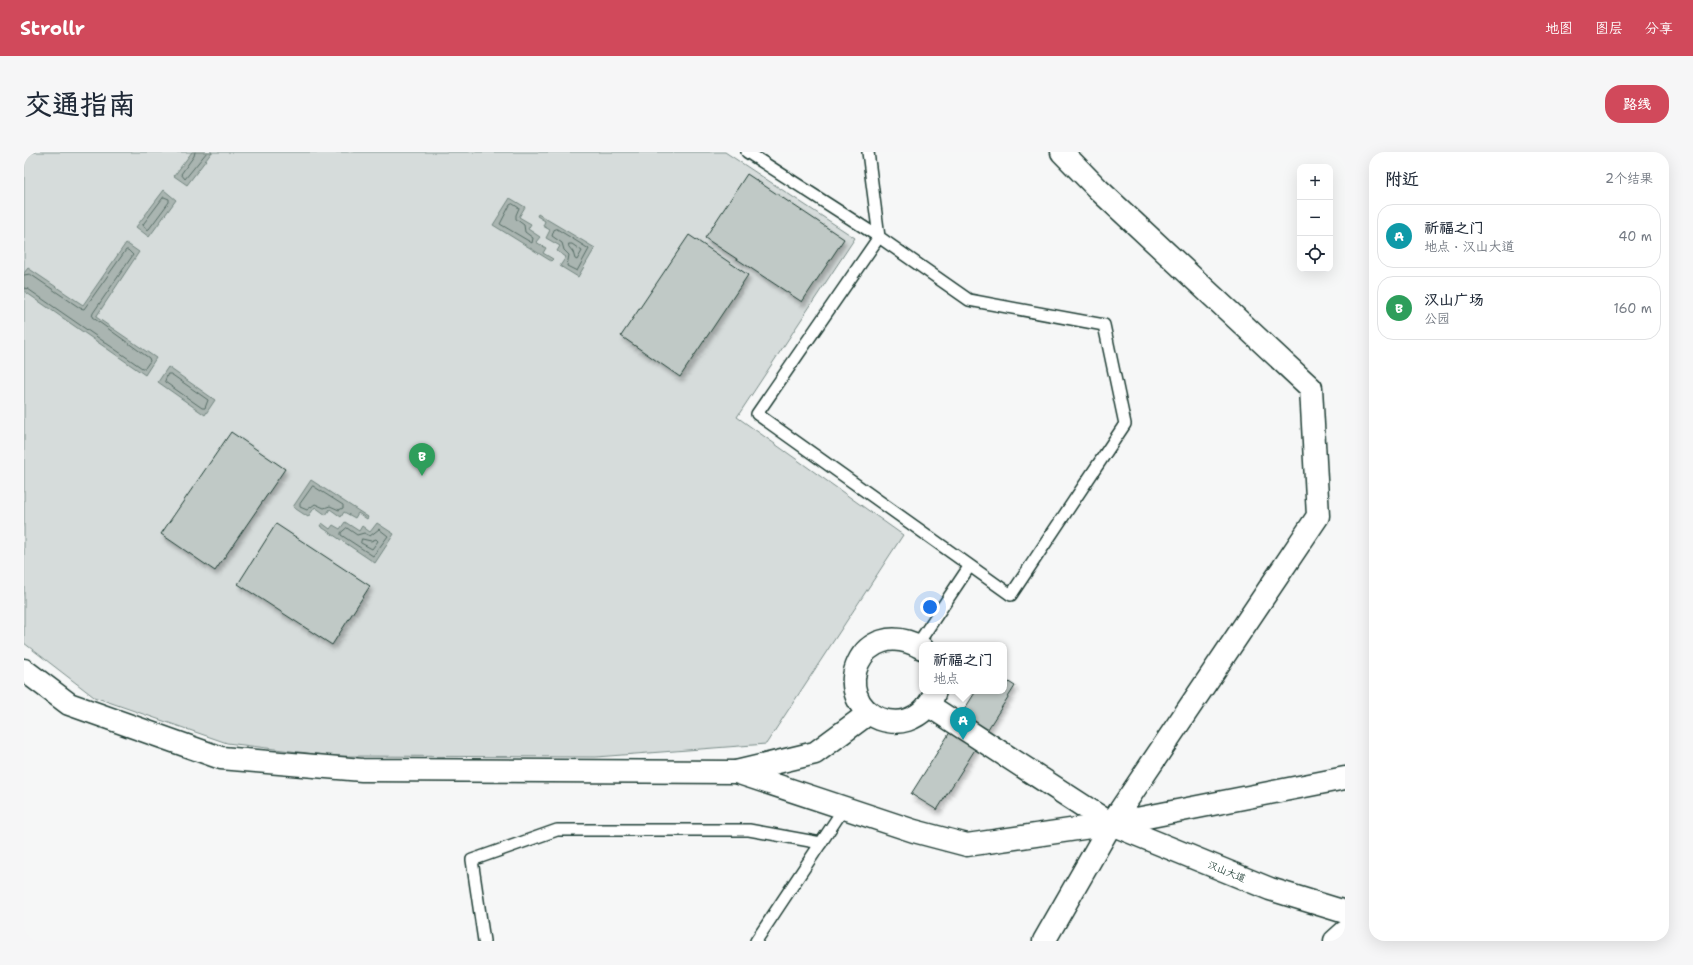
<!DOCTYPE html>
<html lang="zh">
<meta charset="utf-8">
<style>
body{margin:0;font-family:"Shantell Sans","LXGW WenKai TC",sans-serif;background:#f6f6f7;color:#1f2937}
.controls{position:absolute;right:12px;top:12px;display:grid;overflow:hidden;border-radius:8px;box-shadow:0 4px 16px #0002}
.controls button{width:36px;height:36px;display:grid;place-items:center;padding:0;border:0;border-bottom:1px solid #e0e1e3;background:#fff;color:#1f2937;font:20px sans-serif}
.you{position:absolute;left:906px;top:455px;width:14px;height:14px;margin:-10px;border:3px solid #fff;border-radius:50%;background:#1a73e8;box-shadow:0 0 0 6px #1a73e833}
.badge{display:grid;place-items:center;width:26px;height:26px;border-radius:50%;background:#d1495b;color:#fff;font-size:13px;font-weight:700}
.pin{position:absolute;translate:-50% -33px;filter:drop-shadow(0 1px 2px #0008)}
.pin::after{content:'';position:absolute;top:21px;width:14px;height:12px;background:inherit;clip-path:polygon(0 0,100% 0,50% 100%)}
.popup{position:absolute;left:895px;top:490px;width:88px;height:52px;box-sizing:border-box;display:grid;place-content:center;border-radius:8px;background:#fff;filter:drop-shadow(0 1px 3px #0005);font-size:13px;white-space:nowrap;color:#747a83}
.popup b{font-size:15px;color:#1f2937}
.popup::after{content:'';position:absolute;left:50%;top:100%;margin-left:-8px;border:8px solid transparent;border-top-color:#fff}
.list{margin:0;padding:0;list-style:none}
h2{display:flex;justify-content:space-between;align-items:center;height:52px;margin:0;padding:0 16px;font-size:17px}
h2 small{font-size:13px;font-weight:400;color:#747a83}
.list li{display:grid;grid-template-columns:26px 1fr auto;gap:12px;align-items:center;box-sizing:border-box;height:64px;margin:0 8px 8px;padding:0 8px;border:1px solid #e0e1e3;border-radius:16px}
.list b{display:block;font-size:15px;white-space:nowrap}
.list p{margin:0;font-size:13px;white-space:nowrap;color:#747a83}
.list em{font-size:13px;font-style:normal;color:#747a83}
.icon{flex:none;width:22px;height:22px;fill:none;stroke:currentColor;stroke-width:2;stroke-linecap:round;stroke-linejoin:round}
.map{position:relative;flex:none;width:1321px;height:789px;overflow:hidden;border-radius:16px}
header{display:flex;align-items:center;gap:24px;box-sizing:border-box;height:56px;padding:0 20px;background:#d1495b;color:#fff}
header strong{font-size:19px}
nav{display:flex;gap:22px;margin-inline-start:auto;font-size:14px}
.intro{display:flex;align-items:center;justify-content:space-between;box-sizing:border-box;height:96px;padding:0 24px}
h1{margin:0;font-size:28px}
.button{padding:10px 18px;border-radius:16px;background:#d1495b;color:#fff;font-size:14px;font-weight:700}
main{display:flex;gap:24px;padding:0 24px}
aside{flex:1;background:#fff;border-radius:16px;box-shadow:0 4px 16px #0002}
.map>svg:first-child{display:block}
.green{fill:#d6dcdb;stroke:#7a8c88}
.water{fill:#aab5b1;stroke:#72857f}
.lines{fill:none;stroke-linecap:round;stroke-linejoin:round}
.shore{stroke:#576d66;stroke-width:1}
.building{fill:#c0c9c6;stroke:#1f3d34;filter:url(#shadow)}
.lane-casing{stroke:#1f3d34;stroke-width:14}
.street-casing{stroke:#1f3d34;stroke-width:25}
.secondary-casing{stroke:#1f3d34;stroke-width:25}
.lane{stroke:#fff;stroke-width:11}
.street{stroke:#fff;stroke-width:22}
.secondary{stroke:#fff;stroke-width:22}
.labels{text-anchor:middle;stroke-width:3.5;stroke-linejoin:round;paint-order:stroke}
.street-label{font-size:10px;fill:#1f3d34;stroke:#fff}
</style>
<header>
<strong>Strollr</strong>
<nav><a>地图</a><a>图层</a><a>分享</a></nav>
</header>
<div class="intro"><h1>交通指南</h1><a class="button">路线</a></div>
<main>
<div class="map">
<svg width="1321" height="789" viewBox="0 0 1321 789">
<defs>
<filter id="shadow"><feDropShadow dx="2.5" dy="4.5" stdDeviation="2" flood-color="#0004"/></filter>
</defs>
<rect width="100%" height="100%" fill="#f6f7f7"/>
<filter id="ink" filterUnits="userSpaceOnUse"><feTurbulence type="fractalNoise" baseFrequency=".025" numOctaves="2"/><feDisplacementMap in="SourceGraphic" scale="8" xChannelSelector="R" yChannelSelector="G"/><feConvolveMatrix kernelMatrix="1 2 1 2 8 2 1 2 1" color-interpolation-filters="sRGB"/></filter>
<g filter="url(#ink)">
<!-- green -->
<path class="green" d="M0 0H701L831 86 713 265 879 383 742 592 572 605 307 604 203 591 70 545 0 491Z"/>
<!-- water -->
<g class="water">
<path d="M168 0H188L163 33 150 24Z"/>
<path d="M140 38 152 48 125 85 112 75Z"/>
<path d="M486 46 501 55 495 65 507 72 504 77 516 85 512 90 522 96 519 101 529 107 527 109 469 73Z"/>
<path d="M514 62 571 96 554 125 536 114 542 105 533 99 536 94 522 86 526 78 519 74 521 69 513 64Z"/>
<path d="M102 91 115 100 72 165 132 206 121 223 0 139V121L4 116 59 153Z"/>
<path d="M144 215 191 248 181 263 134 230Z"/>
<path d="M287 328 344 365 343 367 334 361 331 366 320 360 317 365 306 357 302 363 291 355 284 365 269 355Z"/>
<path d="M321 370 335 379 338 374 346 380 353 371 370 382 351 411 296 374 298 371 306 377 309 373 316 377Z"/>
</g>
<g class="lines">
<!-- shore -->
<g class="shore">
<path d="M171 0 170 4 157 22 161 27 183 0"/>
<path d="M140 45 145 47V50L125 77 123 78 119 73Z"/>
<path d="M489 52 495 56 492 63V67L500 73 501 80 509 86 508 91 476 72 486 53Z"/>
<path d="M533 77 565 97 553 119 543 114 545 103 540 98 538 91 528 84 530 78Z"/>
<path d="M545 92H548L558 99 553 108 551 107 549 100 545 95Z"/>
<path d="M0 123 6 122 56 156 60 157 102 98H104L109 103 69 161 68 165 125 206 126 209 121 216H118L4 137 0 136"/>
<path d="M144 222H147L184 248 181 256H178L141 230Z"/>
<path d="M289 334 319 353V356L315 358 306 354 300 356 291 352 283 358 276 355V352Z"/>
<path d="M323 376 333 383 340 381 346 384 355 377 364 384 349 404 317 383V381Z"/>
<path d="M338 387 347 389 352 387 354 389 348 397 337 391Z"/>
</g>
</g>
<!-- building -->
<g class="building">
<path d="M723 22 820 87 778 150 681 86Z"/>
<path d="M665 83 724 123 656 225 597 184Z"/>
<path d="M207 280 261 317 191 419 137 382Z"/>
<path d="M252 372 346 434 308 493 214 432Z"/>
<path d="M980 527 991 534 913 658 887 642 952 539H980Z"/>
</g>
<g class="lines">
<!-- lane casing -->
<g class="lane-casing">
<g id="lane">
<path d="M723 0 855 85 945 148 1080 173 1101 272 987 443 733 262 855 85 844 0"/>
<path d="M893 493 945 415"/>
<path d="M460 789 448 708 533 678H725L797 691"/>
<path d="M732 789 820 656"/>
</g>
</g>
<!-- street casing -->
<g class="street-casing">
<g id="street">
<path d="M712 620 890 679 943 693 1087 672 1321 626"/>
<path d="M1311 789 1321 780"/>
</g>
</g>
<!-- secondary casing -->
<g class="secondary-casing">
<g id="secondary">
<path d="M898 496C836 461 804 546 856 567 865 570 874 571 883 568 897 563 907 553 911 539"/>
<path d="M0 518 45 552 197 606 338 618 712 620 791 601 845 561"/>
<path d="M904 553 1087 672 1246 737 1321 760"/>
<path d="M1020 789 1087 672 1294 364 1287 236 1075 38 1038 0"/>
</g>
</g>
<!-- lane -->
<use href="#lane" class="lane"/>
<!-- street -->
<use href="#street" class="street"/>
<!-- secondary -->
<use href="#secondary" class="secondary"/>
</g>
</g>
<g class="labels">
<!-- street labels -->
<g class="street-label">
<text transform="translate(1203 719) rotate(22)" y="4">汉山大道</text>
</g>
</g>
</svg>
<div class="controls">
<button>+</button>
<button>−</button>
<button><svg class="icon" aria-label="locate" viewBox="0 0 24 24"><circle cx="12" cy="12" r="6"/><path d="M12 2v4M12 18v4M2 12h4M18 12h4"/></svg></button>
</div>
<div class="you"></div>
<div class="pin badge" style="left:939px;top:588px;background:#0f9aa8">A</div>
<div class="popup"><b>祈福之门</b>地点</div>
<div class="pin badge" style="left:398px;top:324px;background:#2e9e5b">B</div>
</div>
<aside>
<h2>附近<small>2个结果</small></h2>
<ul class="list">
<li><span class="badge" style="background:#0f9aa8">A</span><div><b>祈福之门</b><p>地点 · 汉山大道</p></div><em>40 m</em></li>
<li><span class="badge" style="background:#2e9e5b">B</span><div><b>汉山广场</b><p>公园</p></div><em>160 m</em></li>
</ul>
</aside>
</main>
